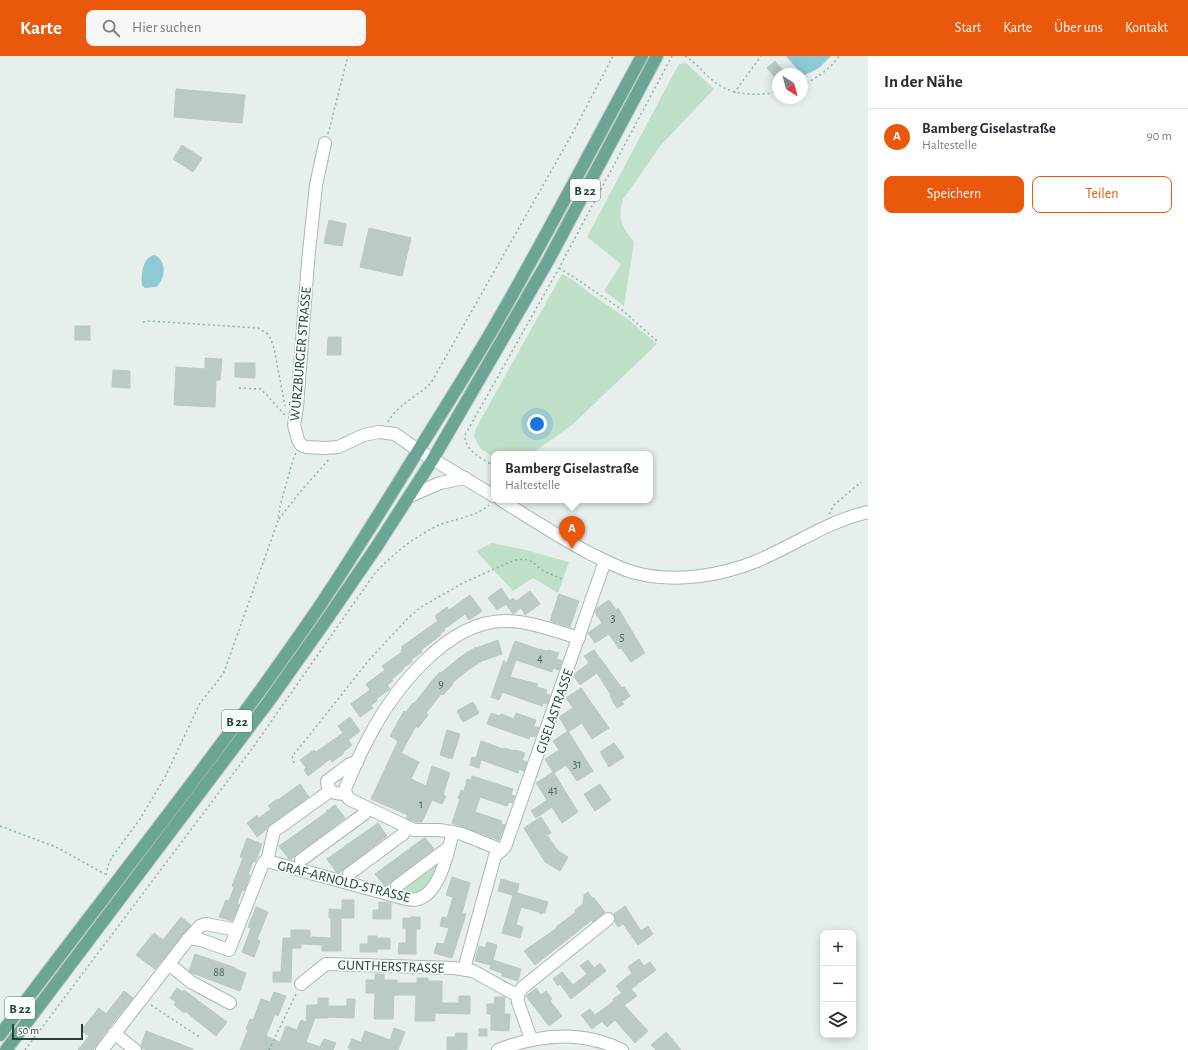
<!DOCTYPE html>
<html lang="de">
<meta charset="utf-8">
<style>
body{margin:0;font-family:"Alegreya Sans",sans-serif;background:#f7f7f7;color:#2b2b33}
.controls{position:absolute;right:12px;bottom:12px;display:grid;overflow:hidden;border-radius:8px;box-shadow:0 2px 10px #0003}
.controls button{width:36px;height:36px;display:grid;place-items:center;padding:0;border:0;border-bottom:1px solid #e1e1e2;background:#fff;color:#2b2b33;font:20px sans-serif}
.compass{position:absolute;left:772px;top:12px;width:36px;height:36px;border-radius:50%;background:#fff;box-shadow:0 2px 10px #0003;rotate:144deg}
.scale{position:absolute;left:12px;bottom:10px;width:71px;box-sizing:border-box;padding-left:4px;border:2px solid #24423a;border-top:0;font-size:11px;line-height:14px;white-space:nowrap;color:#24423a;-webkit-text-stroke:3px #f7fbf9;paint-order:stroke}
.you{position:absolute;left:537px;top:368px;width:14px;height:14px;margin:-10px;border:3px solid #fff;border-radius:50%;background:#1a73e8;box-shadow:0 0 0 6px #1a73e833}
.badge{display:grid;place-items:center;width:26px;height:26px;border-radius:50%;background:#ea580c;color:#fff;font-size:13px;font-weight:700}
.pin{position:absolute;translate:-50% -33px;filter:drop-shadow(0 1px 2px #0008)}
.pin::after{content:'';position:absolute;top:21px;width:14px;height:12px;background:inherit;clip-path:polygon(0 0,100% 0,50% 100%)}
.popup{position:absolute;left:491px;top:395px;width:162px;height:52px;box-sizing:border-box;display:grid;place-content:center;border-radius:8px;background:#fff;filter:drop-shadow(0 1px 3px #0005);font-size:13px;white-space:nowrap;color:#7c7c81}
.popup b{font-size:15px;color:#2b2b33}
.popup::after{content:'';position:absolute;left:50%;top:100%;margin-left:-8px;border:8px solid transparent;border-top-color:#fff}
.list{margin:0;padding:0;list-style:none}
h2{display:flex;justify-content:space-between;align-items:center;height:52px;margin:0;padding:0 16px;font-size:17px}
h2 small{font-size:13px;font-weight:400;color:#7c7c81}
.list li{display:grid;grid-template-columns:26px 1fr auto;gap:12px;align-items:center;box-sizing:border-box;height:56px;padding:0 16px;border-top:1px solid #e1e1e2}
.list b{display:block;font-size:15px;white-space:nowrap}
.list p{margin:0;font-size:13px;white-space:nowrap;color:#7c7c81}
.list em{font-size:13px;font-style:normal;color:#7c7c81}
.actions{display:flex;gap:8px;padding:12px 16px}
.actions a{flex:1;padding:9px 0;border:1px solid #ea580c;border-radius:8px;text-align:center;font-size:14px;color:#ea580c}
.actions .main{background:#ea580c;color:#fff}
.icon{flex:none;width:22px;height:22px;fill:none;stroke:currentColor;stroke-width:2;stroke-linecap:round;stroke-linejoin:round}
.map{position:relative;flex:none;width:868px;height:994px;overflow:hidden}
header{display:flex;align-items:center;gap:24px;box-sizing:border-box;height:56px;padding:0 20px;background:#ea580c;color:#fff}
header strong{font-size:19px}
nav{display:flex;gap:22px;margin-inline-start:auto;font-size:14px}
.search{width:280px;height:36px;background:#f7f7f7;display:flex;align-items:center;gap:10px;box-sizing:border-box;padding:0 14px;border-radius:8px;color:#7c7c81;font-size:15px}
main{display:flex}
aside{flex:1;background:#fff}
.map>svg:first-child{display:block}
.green{fill:#bfe0c8}
.water{fill:#8ec9d4}
.building{fill:#bbcac4;stroke:#b8c9c2}
.lines{fill:none;stroke-linecap:round;stroke-linejoin:round}
.minor-casing{stroke:#a8b8b2;stroke-width:14}
.major-casing{stroke:#c2cac8;stroke-width:14}
.path{stroke:#86b3a5;stroke-width:1.5;stroke-dasharray:2 3;stroke-linecap:butt}
.minor{stroke:#fff;stroke-width:12}
.major{stroke:#6aa596;stroke-width:12}
.labels{text-anchor:middle;stroke-width:3.5;stroke-linejoin:round;paint-order:stroke}
.number-label{font-size:12px;fill:#4a645c}
.shield{fill:#f7fbf9;stroke:#637a73;stroke-width:1}
.shield-label{font-size:13px;font-weight:bold;fill:#24423a}
.street-label{font-size:14px;fill:#24423a;stroke:#f7fbf9}
</style>
<header>
<strong>Karte</strong>
<div class="search"><svg class="icon" aria-label="search" viewBox="0 0 24 24"><circle cx="10" cy="10" r="6"/><path d="M15 15l6 6"/></svg>Hier suchen</div>
<nav><a>Start</a><a>Karte</a><a>Über uns</a><a>Kontakt</a></nav>
</header>
<main>
<div class="map">
<svg width="868" height="994" viewBox="0 0 868 994">
<rect width="100%" height="100%" fill="#e6efeb"/>
<!-- green -->
<g class="green">
<path d="M686 7 714 33 661 89 623 143C617 162 622 172 634 186L624 250 604 235 621 208 587 181 673 19 679 8Z"/>
<path d="M562 218 573 224 591 238 629 264 657 288 572 369 531 398H494V401L481 393 474 381 475 374Z"/>
<path d="M492 487 526 494 569 506 558 537 533 522 513 535 476 495Z"/>
<path d="M440 802 430 831 420 839 401 838 400 832Z"/>
</g>
<!-- water -->
<g class="water">
<path d="M786 0H831L819 12 803 20Z"/>
<path d="M154 199C167 204 166 223 156 231L145 232 142 229C141 219 142 202 154 199Z"/>
</g>
<!-- building -->
<g class="building">
<path d="M775 5 786 18H778V25L767 12Z"/>
<path d="M176 33 245 39 242 67 174 61Z"/>
<path d="M182 89 202 102 193 116 173 103Z"/>
<path d="M329 164 346 168 342 190 324 187Z"/>
<path d="M369 172 411 182 402 220 360 211Z"/>
<rect x="75" y="270" width="15" height="14"/>
<path d="M328 281H341V299H327Z"/>
<path d="M205 302 222 303 220 324H216L215 351 174 349 176 311 205 313Z"/>
<path d="M235 307H255V322L235 321Z"/>
<path d="M113 314 130 315V332L112 331Z"/>
<path d="M501 532 510 545 513 542 516 545 530 535 540 548 525 559 521 552 513 558 506 548 497 554 488 542Z"/>
<path d="M559 538 579 545 570 571 550 565Z"/>
<path d="M470 539 482 555 469 564 465 558 444 573 445 574 440 578 441 579 421 594 422 596 411 604 412 606 403 612 404 613 392 623 393 625 387 629 390 633 376 643 377 645 371 649 373 652 360 661 351 648 370 634 366 628 385 614 382 610 402 596 401 594 403 593 401 591 438 565 435 560 447 551 449 554Z"/>
<path d="M609 544 616 554 618 552 645 597 631 606 621 592 619 593 609 578 595 587 588 577 602 567 595 556 597 552Z"/>
<path d="M498 584 502 598 482 605 468 614 452 627 453 628 443 639 441 638 426 657 428 659 418 672 416 670 401 697 419 706 411 723 426 730 432 710 450 717 443 739 446 740 442 748 432 744 422 766H416L406 762 408 759 371 743 398 685 390 680 404 655 406 656 413 647 414 648 430 627 440 616 441 617 459 602 476 591V592Z"/>
<path d="M515 585 538 593 548 595V594L559 597 556 603 562 605 559 614 553 612 552 616 516 604 510 621 538 628 537 631 547 634 546 638 550 639 547 648 543 647 542 650 502 636 499 644 491 641 504 604 506 609Z"/>
<path d="M594 594 622 632 624 631 630 640 622 646 624 648 617 652 610 640 611 639 597 617 580 629 573 619 589 607 584 600Z"/>
<path d="M581 632 609 672 592 683 582 667 568 676 559 661 573 652 566 642Z"/>
<path d="M473 646 479 657 463 666 457 655Z"/>
<path d="M491 657 500 660 501 658 514 663 516 657 536 664 534 670 539 672 535 681 530 680 529 683 487 668Z"/>
<path d="M350 661 360 675 348 684 352 689 343 696 344 697 332 706 330 703 308 720 304 714 306 712 300 704 314 694 316 696 343 677 338 670Z"/>
<path d="M447 674 460 678 452 703 440 699Z"/>
<path d="M568 675 593 715 577 725 566 709 554 717 578 756 562 767 552 751 536 762 531 755 547 744 536 727 553 716 545 703 559 694 553 685Z"/>
<path d="M481 685 503 693 504 692 514 695 515 694 525 697 522 704 527 706 524 715 519 713 518 717 476 702Z"/>
<path d="M614 687 624 701 609 711 600 696Z"/>
<path d="M472 701 481 704 479 712 470 709Z"/>
<path d="M472 720 513 733 511 739 515 740 512 747 509 746 507 750 480 741 475 756 502 765 501 768 505 769 499 784 452 767 460 743 458 742 461 734 464 735 467 723 471 724Z"/>
<path d="M300 728 309 741 270 769 266 774 257 781 247 767 257 759 259 762 271 753 268 750 277 743 278 744Z"/>
<path d="M600 728 611 744 595 755 584 738Z"/>
<path d="M335 749 345 762 297 798 291 804 289 803 279 790 327 756 326 755Z"/>
<path d="M541 761 551 777 547 779 558 795 568 801 560 815 545 806 524 772Z"/>
<path d="M378 767 387 780 339 817 336 816 327 803Z"/>
<path d="M247 782 262 788 255 806 253 805 248 819H250L244 835 242 834 237 848 239 849 232 865 219 861 226 844 229 845 234 831 232 830 243 802 240 801Z"/>
<path d="M424 782H425L434 793 393 824 387 830 384 829 375 818Z"/>
<path d="M452 821 470 827 462 857 466 858 452 902 434 897 437 887 444 888 449 872 440 870 442 861 447 862 453 841 446 839Z"/>
<path d="M501 823 519 828 517 837 548 846 545 856 540 858 539 856 521 851 516 869 523 871 520 882 502 877 513 839 498 835Z"/>
<path d="M588 836 592 842 593 841 605 856 593 866 592 864 535 909 524 895 557 872 556 871 576 856 575 854 583 848 584 839Z"/>
<path d="M342 844H354V862H341V895H322V889L301 888V892H292L291 926H273V916H281L283 882H291V874H310V881L331 882V862H329V853L342 854Z"/>
<path d="M379 846 391 847V863H373V854H379Z"/>
<path d="M625 850 641 875 648 870 653 878 638 889 623 868 618 871 615 866V862L614 858Z"/>
<path d="M256 851 268 856 257 883 260 885 254 901 242 896 251 872 248 871Z"/>
<path d="M181 861 191 869 155 913 136 899 154 877 163 884Z"/>
<path d="M411 861H420V873H416V898H398L399 887H406V872H403V862H411Z"/>
<path d="M368 880H377V882H390V893H377V896H360V888H368Z"/>
<path d="M487 886 497 889 493 904 521 913 518 925 502 920V917L490 913 492 907 491 909 475 905 479 890 485 892Z"/>
<path d="M195 898 236 912 235 913 246 917 240 935 192 917 189 915Z"/>
<path d="M639 903 644 910 650 906 656 914 631 933 637 940 624 949 648 975 635 987 615 964 607 971 602 965 592 973 581 959 590 953 595 959 614 945 613 943 622 937 616 930 632 917 628 911Z"/>
<path d="M588 904 594 912 600 907 606 915 571 943 560 928 558 930 553 923 562 916 573 929 587 918 580 910Z"/>
<path d="M375 918H384V924H397V927H417V922H428V925H442V947H459V940H470V958L435 957V965H415L416 939H394L393 963H374L375 937H366V924H375Z"/>
<path d="M177 932 182 936 184 934 227 966 216 980 185 955 184 957 174 949 176 946 170 942Z"/>
<path d="M536 932 541 939 546 935 552 943 550 945 562 960 549 970 526 940Z"/>
<path d="M124 935 133 942 108 973 93 994H78L89 980 81 974 87 967 99 952 106 958Z"/>
<path d="M274 936 286 940 278 960 275 958 266 980 280 986 286 970 297 974 301 964 306 966 307 949H318V942H328V950H347V943H355L354 962 328 961V962H315L306 986 320 991 324 983 336 987 333 994H240L248 974 246 973 250 963 253 964 261 943 270 946Z"/>
<path d="M495 941H505L504 958H510L509 975 491 974V958H487V948H494Z"/>
<path d="M394 972 405 976 398 994H352L348 992 352 983 361 986 365 975 390 984Z"/>
<rect x="479" y="973" width="8" height="7"/>
<path d="M146 975 193 993V994H147L142 992 141 990Z"/>
<path d="M666 976 681 994H656L651 989Z"/>
<path d="M456 977H467V993L447 994V981H455Z"/>
</g>
<g class="lines">
<!-- minor casing -->
<g class="minor-casing">
<g id="minor">
<path d="M325 87 316 129 308 206 297 351 294 369 298 384 301 389 306 391 325 392 338 391 364 379 379 376 395 378 419 395 494 440"/>
<path d="M410 440 440 427 465 422"/>
<path d="M501 444C530 462 559 481 589 497 604 504 620 513 636 517 675 527 720 520 757 505 795 489 828 465 868 456"/>
<path d="M357 706 350 708 327 725C327 737 336 738 346 738L349 743 414 774H439L453 776 462 778 502 794"/>
<path d="M346 738 345 733C352 716 359 699 368 683 392 636 446 565 505 565 530 565 555 575 579 582"/>
<path d="M301 804 364 758 367 753"/>
<path d="M267 805 406 843C438 850 447 799 453 776"/>
<path d="M349 818 403 778 407 771"/>
<path d="M397 830 448 792"/>
<path d="M189 882 201 884 229 894 262 810 264 806 267 805 274 775 330 735"/>
<path d="M169 908 191 926 230 947"/>
<path d="M464 913 495 800 505 791 605 505"/>
<path d="M301 928 326 908 454 912 473 915 518 940"/>
<path d="M114 977 135 994"/>
<path d="M531 983 518 946C517 940 518 937 522 932L608 863"/>
<path d="M102 994 189 882 200 870 206 868 237 874"/>
<path d="M498 994C539 978 582 974 622 994"/>
</g>
</g>
<!-- major casing -->
<g class="major-casing">
<g id="major">
<path d="M0 979C106 837 217 700 317 554 352 502 385 448 418 395 445 351 473 308 498 264 548 177 594 88 642 0"/>
<path d="M6 994 269 645 327 563 377 490 433 403 548 205 657 0"/>
</g>
</g>
<!-- path -->
<g class="path">
<path d="M685 0C695 6 702 15 711 23 730 40 754 40 778 36"/>
<path d="M802 29C816 23 830 13 839 0"/>
<path d="M734 37 761 0"/>
<path d="M328 78 348 0"/>
<path d="M559 212 575 222 621 253 657 285"/>
<path d="M143 266 150 265 258 272 268 278 271 284 274 292 285 350"/>
<path d="M239 332 261 333 285 359"/>
<path d="M388 366C398 348 417 341 431 327L571 80 613 0"/>
<path d="M494 410C483 403 464 395 465 379L559 212 672 0"/>
<path d="M829 458 834 449 861 426"/>
<path d="M279 463 300 436 330 402"/>
<path d="M294 707 292 700 300 691 369 604 408 562 421 551 465 526 515 504C535 501 532 509 546 516 552 519 558 521 564 524"/>
<path d="M0 770 56 791 105 818"/>
<path d="M106 819 108 810 112 801 140 763 165 721 200 647 217 626 224 616 278 465 280 450 293 404 296 397"/>
<path d="M151 949 201 982"/>
<path d="M25 994 254 690 375 517C393 498 414 481 437 470 453 463 476 461 489 449"/>
<path d="M269 994 296 938"/>
</g>
<!-- minor -->
<use href="#minor" class="minor"/>
<!-- major -->
<use href="#major" class="major"/>
</g>
<g class="labels">
<!-- number labels -->
<g class="number-label">
<text x="613" y="566">3</text>
<text x="622" y="585">5</text>
<text x="540" y="606">4</text>
<text x="441" y="632">9</text>
<text x="577" y="712">31</text>
<text x="553" y="738">41</text>
<text x="421" y="752">1</text>
<text x="219" y="920">88</text>
</g>
<!-- shield labels -->
<g class="shield">
<rect x="570" y="123" width="30" height="22" rx="3"/>
<rect x="222" y="654" width="30" height="22" rx="3"/>
<rect x="5" y="941" width="30" height="22" rx="3"/>
</g>
<g class="shield-label">
<text x="585" y="139">B 22</text>
<text x="237" y="670">B 22</text>
<text x="20" y="957">B 22</text>
</g>
<!-- street labels -->
<g class="street-label">
<text transform="translate(300 298) rotate(-85)" y="5">WÜRZBURGER STRASSE</text>
<text transform="translate(554 655) rotate(-71)" y="5">GISELASTRASSE</text>
<text transform="translate(344 825) rotate(14)" y="5">GRAF-ARNOLD-STRASSE</text>
<text transform="translate(391 910) rotate(2)" y="5">GUNTHERSTRASSE</text>
</g>
</g>
</svg>
<div class="controls">
<button>+</button>
<button>−</button>
<button><svg class="icon" aria-label="layers" viewBox="0 0 24 24"><path d="M12 4l9 5-9 5-9-5zM3 14l9 5 9-5"/></svg></button>
</div>
<svg class="compass" viewBox="-18 -18 36 36"><path d="M0-13l5 13h-10z" fill="#e53935"/><path d="M0 13l5-13h-10z" fill="#7c7c81"/></svg>
<div class="scale">50 m</div>
<div class="you"></div>
<div class="pin badge" style="left:572px;top:493px">A</div>
<div class="popup"><b>Bamberg Giselastraße</b>Haltestelle</div>
</div>
<aside>
<h2>In der Nähe<small></small></h2>
<ul class="list">
<li><span class="badge">A</span><div><b>Bamberg Giselastraße</b><p>Haltestelle</p></div><em>90 m</em></li>
</ul>
<div class="actions"><a class="main">Speichern</a><a>Teilen</a></div>
</aside>
</main>
